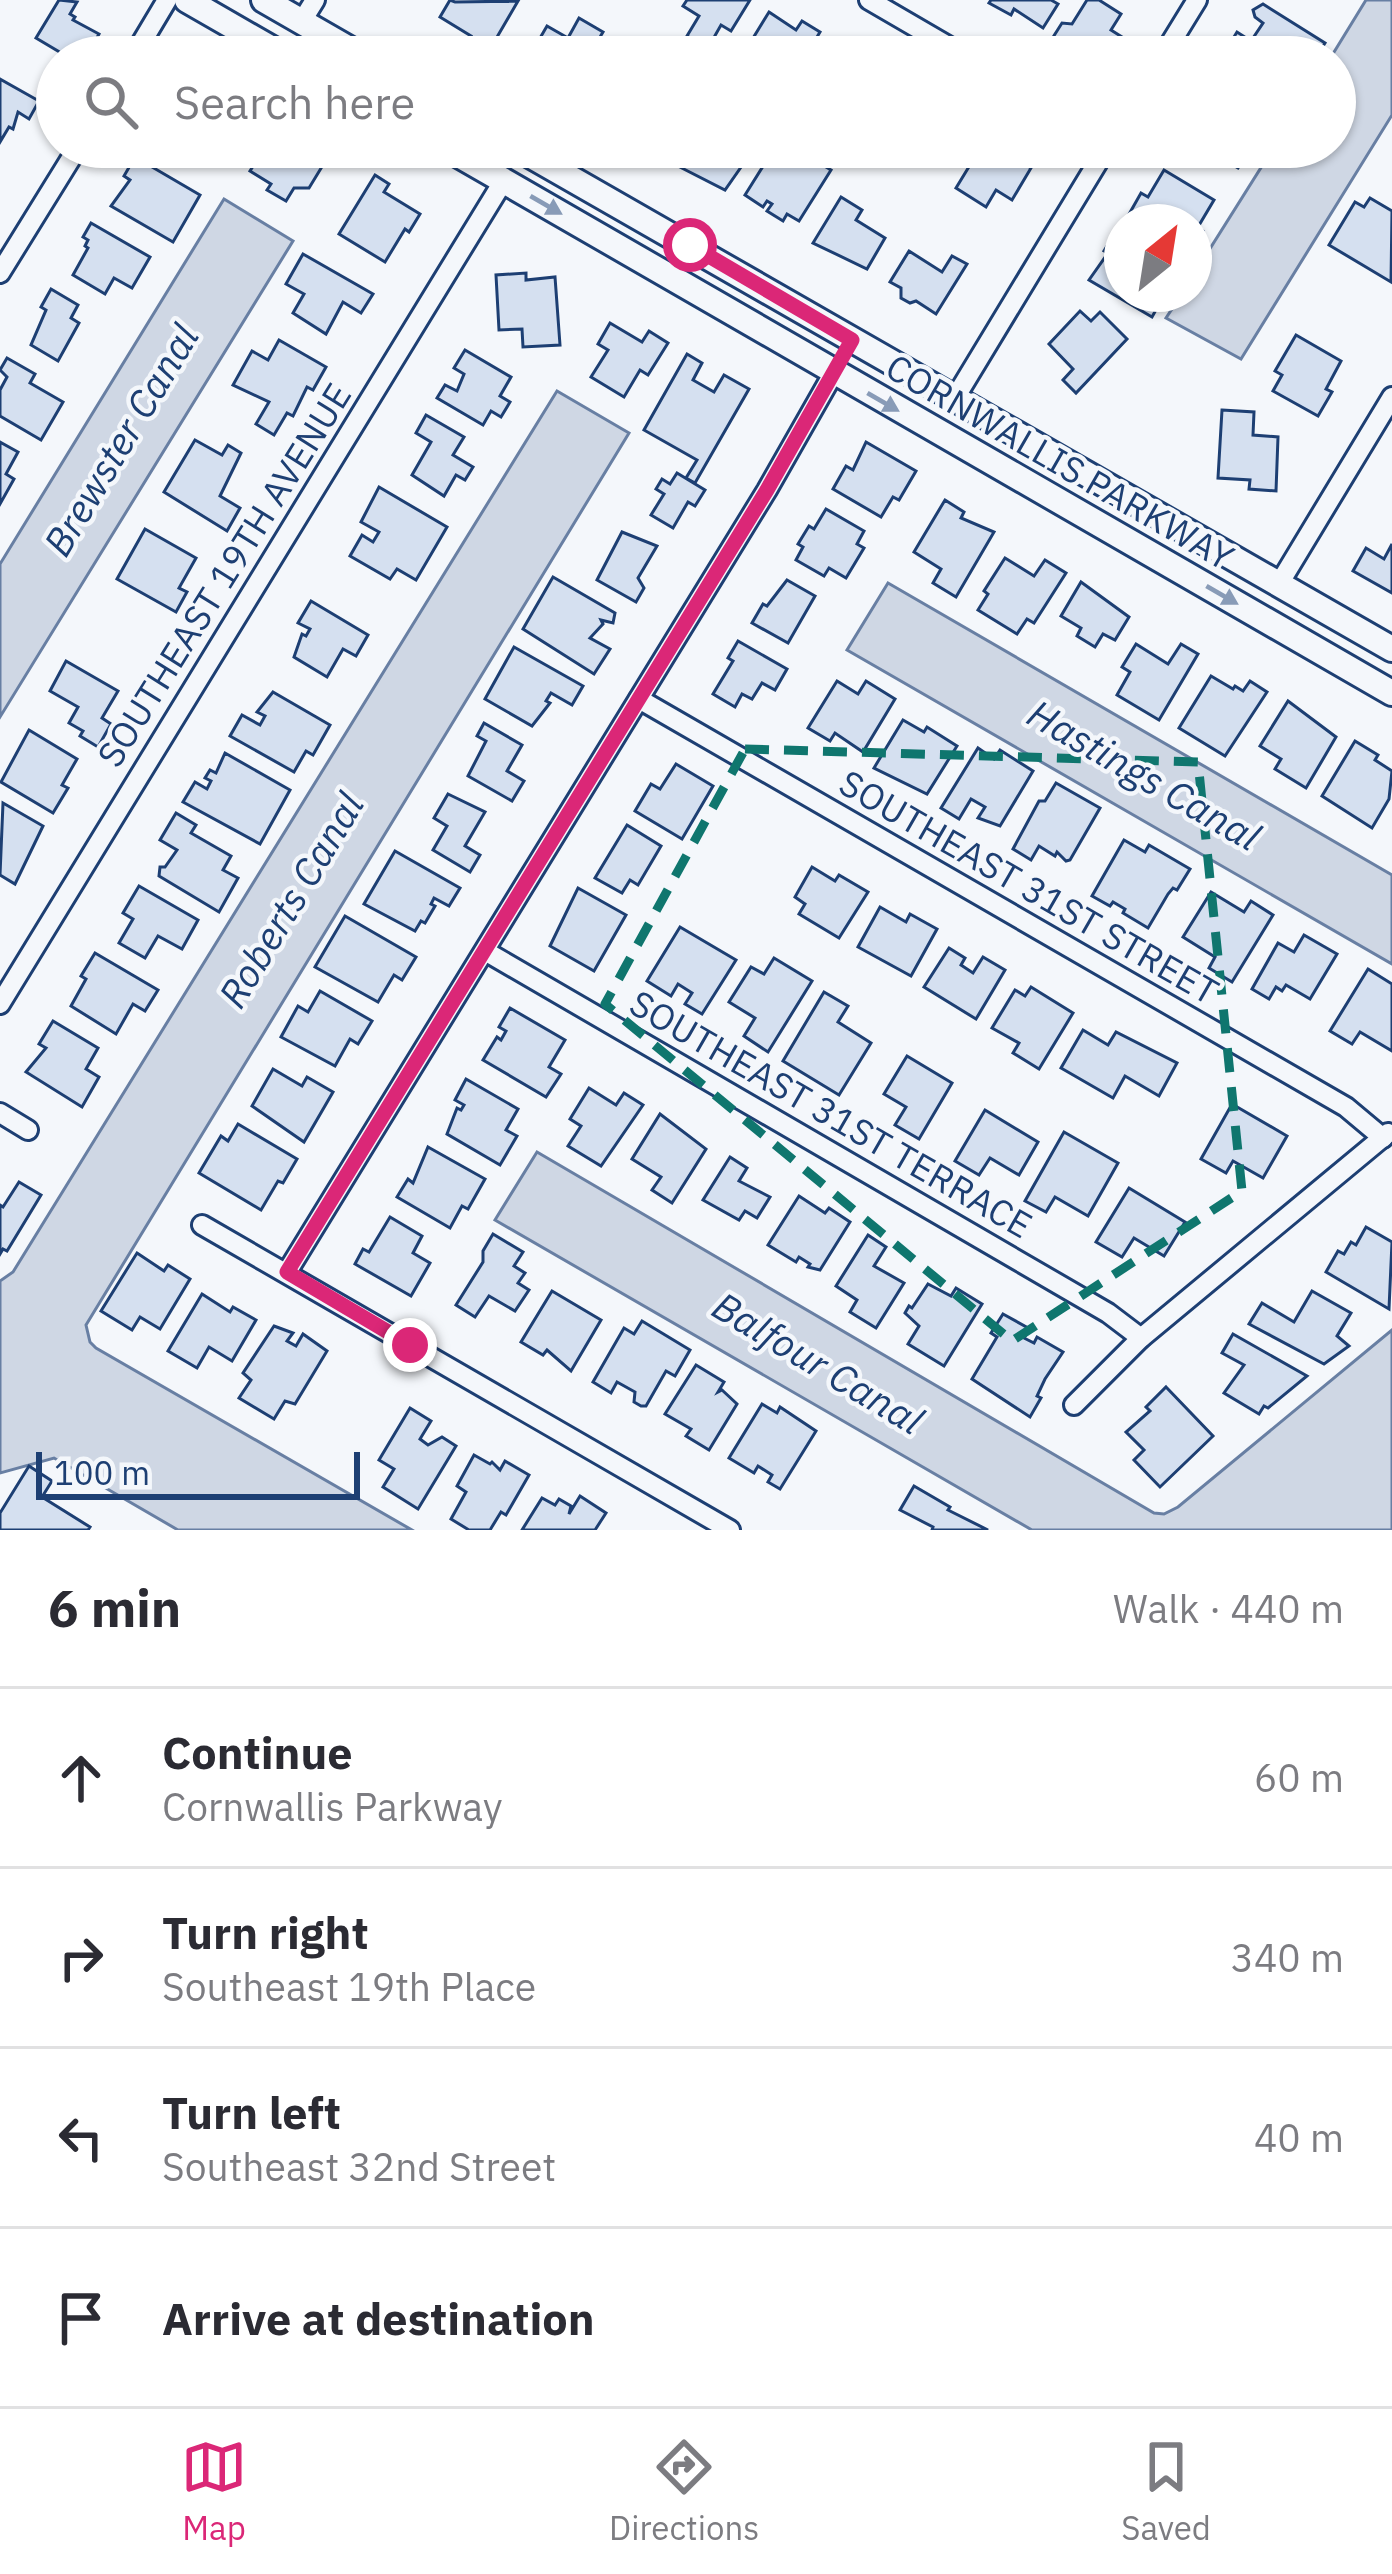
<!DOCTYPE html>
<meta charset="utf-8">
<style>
body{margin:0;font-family:"IBM Plex Sans",sans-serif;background:#f2f2f3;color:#2b2b33}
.compass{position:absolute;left:1104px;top:204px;width:108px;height:108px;border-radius:50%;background:#fff;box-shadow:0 3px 9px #0004;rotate:30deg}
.scale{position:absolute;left:36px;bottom:30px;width:324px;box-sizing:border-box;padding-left:12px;border:6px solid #1d3f73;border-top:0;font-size:33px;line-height:42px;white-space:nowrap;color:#1d3f73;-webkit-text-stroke:9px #f4f7fb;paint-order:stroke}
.stop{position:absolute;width:36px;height:36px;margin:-27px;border:9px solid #db2777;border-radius:50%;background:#fff}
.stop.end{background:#db2777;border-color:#fff;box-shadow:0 3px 12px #0008}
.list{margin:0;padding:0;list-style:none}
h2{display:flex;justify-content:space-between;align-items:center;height:156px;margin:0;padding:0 48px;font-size:51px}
h2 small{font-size:39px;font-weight:400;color:#7c7c81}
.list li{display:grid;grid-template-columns:78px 1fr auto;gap:36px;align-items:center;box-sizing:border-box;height:180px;padding:0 48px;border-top:3px solid #e1e1e2}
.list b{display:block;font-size:45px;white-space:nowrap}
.list p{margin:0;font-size:39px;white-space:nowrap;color:#7c7c81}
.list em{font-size:39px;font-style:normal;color:#7c7c81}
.icon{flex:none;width:66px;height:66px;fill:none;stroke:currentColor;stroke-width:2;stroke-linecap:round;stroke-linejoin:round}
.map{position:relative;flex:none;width:1392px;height:1530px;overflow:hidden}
.search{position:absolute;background:#fff;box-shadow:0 3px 9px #0004;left:36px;right:36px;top:36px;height:132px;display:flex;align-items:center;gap:30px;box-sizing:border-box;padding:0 42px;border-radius:66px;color:#7c7c81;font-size:45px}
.sheet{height:876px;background:#fff}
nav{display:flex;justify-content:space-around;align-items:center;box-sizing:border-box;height:168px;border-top:3px solid #e1e1e2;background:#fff;font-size:33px;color:#7c7c81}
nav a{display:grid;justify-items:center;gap:6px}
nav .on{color:#db2777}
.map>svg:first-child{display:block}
.water{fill:#cfd7e4;stroke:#687fa3;stroke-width:3}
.building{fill:#d5e0f0;stroke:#1d3f73;stroke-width:3}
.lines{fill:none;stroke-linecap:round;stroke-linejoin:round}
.minor-casing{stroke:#1d3f73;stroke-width:24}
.tertiary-casing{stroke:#1d3f73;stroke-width:30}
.minor{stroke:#f4f7fb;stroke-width:18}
.tertiary{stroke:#f4f7fb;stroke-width:24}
.oneway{fill:#889bb7}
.route{stroke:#db2777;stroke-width:15}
.marked{fill:none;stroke:#0f766e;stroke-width:9;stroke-dasharray:24 15;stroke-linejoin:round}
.labels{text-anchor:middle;stroke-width:9;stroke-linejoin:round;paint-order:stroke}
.street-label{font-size:36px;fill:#1d3f73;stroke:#f4f7fb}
.water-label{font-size:39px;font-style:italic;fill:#1d3f73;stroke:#f4f7fb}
</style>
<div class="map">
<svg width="1392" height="1530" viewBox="0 0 1392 1530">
<rect width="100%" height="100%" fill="#f4f7fb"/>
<!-- water -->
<g class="water">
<path d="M1366 0H1392V115L1241 359 1166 318 1182 294H1194V274L1274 147H1335V57H1331Z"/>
<path d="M224 199 293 241 0 717V564Z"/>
<path d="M557 391 629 433 86 1325 90 1342 96 1348 412 1530H178L54 1458 0 1473V1281L13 1272Z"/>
<path d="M888 583 1392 875V964L847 650Z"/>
<path d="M537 1152 1154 1513 1164 1514 1178 1507 1392 1330V1530H1032L495 1220Z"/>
</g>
<!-- building -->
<g class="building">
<path d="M59 0 77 2 70 14 75 17 73 20 99 34 87 55 75 48 68 57 36 38Z"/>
<path d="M450 0 455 2 518 1 486 56 471 47 475 42 469 39 471 36 440 17Z"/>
<path d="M687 0H750L731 31 721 25 708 48 687 36 699 16 683 6Z"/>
<path d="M991 0H1051L1058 4 1043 28 1014 9 1011 15 989 3Z"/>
<path d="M1087 0H1099L1121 14 1111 30 1122 37 1110 57H1075L1050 42 1062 23 1072 24Z"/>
<path d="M1263 4 1325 43 1316 57H1237L1226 50 1237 32 1251 41 1263 23 1255 17 1253 10Z"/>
<path d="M769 12 796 30 802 21 820 32 805 57H751L754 52 747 48Z"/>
<path d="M579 18 603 32 588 57H529L547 26 568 38Z"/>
<path d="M0 79 39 101 29 119 18 112 13 129 9 127 0 142Z"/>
<path d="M265 147H297L323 165 309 188H294L286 201 267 190 271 184 250 171Z"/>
<path d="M682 147H755L725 190 672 163Z"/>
<path d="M775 147H786L783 152 796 161 801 152 831 170 799 221 787 214 783 221 767 211 772 204 767 201 763 207 745 195Z"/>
<path d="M981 147H1000L1031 168 1012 200 996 190 986 207 956 188Z"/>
<path d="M1203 147H1251L1238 168Z"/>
<path d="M135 157 200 195 173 242 111 206 130 180 124 176Z"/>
<path d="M1164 170 1214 200 1198 227 1203 231 1194 247V222H1138L1128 216 1141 193 1148 197Z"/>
<path d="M375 175 389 184 384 192 420 214 409 232 405 229 385 262 339 234Z"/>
<path d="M841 197 862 210 856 220 885 238 867 269 813 243Z"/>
<path d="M1370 198 1392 211 1391 282 1329 245 1355 202 1364 207Z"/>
<path d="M91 223 150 257 132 288 114 278 105 294 73 275 88 248 85 246 88 240 83 237Z"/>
<path d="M1115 233 1122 237V294H1165L1152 317 1089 280 1108 253 1104 251Z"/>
<path d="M909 251 942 272 952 256 967 264 936 314 916 301 910 303 901 298V288L890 282Z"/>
<path d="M303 254 373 294 361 313 343 302 326 334 293 313 304 294 286 284Z"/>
<path d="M526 273V280L555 277 560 345 523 347 522 329 499 330 496 275Z"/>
<path d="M51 289 78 305 71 318 79 323 58 361 31 345 46 310 41 307Z"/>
<path d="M1080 311 1091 321 1100 312 1127 339 1076 393 1063 380 1073 369 1049 344Z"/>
<path d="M610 323 642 342 649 331 668 343 648 375 640 370 624 397 591 377 608 350 598 344Z"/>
<path d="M1296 335 1341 361 1326 389 1332 392 1318 416 1273 391 1282 375 1275 371Z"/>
<path d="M279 340 326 367 313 390 307 387 293 416 287 413 274 435 256 424 269 402 233 385 252 351 268 360Z"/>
<path d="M465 350 511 377 500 396 510 402 501 417 491 411 483 425 437 398 445 385 457 391 464 374 454 368Z"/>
<path d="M687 354 702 363 693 380 714 392 724 375 749 389 695 483 686 478 697 460 644 430Z"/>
<path d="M7 358 35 374 30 383 63 402 41 440 0 416V390L7 377 0 370Z"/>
<path d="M1222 410 1254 412 1253 435 1278 437 1276 491 1249 489 1250 480 1218 478Z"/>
<path d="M426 415 464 437 453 455 473 467 465 480 456 475 444 496 412 475 431 442 416 433Z"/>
<path d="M195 440 222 455 228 445 241 453 220 496 240 508 227 531 164 492Z"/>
<path d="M0 442 18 452 6 474 14 479 0 504Z"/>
<path d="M866 442 916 471 899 500 893 497 881 517 833 489 846 466 853 470Z"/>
<path d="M677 473 705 490 695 506 688 502 673 528 651 515 664 494 656 489 662 479 670 484Z"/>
<path d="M379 487 447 527 416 580 397 569 390 579 350 556 362 535 373 542 379 532 361 522Z"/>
<path d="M945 500 964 512 961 518 994 532 956 597 933 583 941 569 914 552Z"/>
<path d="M826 509 864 531 857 544 864 548 846 578 829 568 824 576 796 560 803 547 798 544 809 526 814 529Z"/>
<path d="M145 529 196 558 179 588 187 592 176 612 117 579Z"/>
<path d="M622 532 657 546 638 578 644 588 636 602 597 580Z"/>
<path d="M1392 544V593L1353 571 1366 548 1384 559Z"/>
<path d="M1005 558 1034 576 1045 560 1066 573 1034 623 1027 619 1017 634 978 610 988 594 984 591Z"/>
<path d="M553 577 615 613 613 623 601 620 603 624 590 638 610 649 594 674 523 629Z"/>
<path d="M787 580 815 596 788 643 752 623 763 604 767 606Z"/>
<path d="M1081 582 1129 617 1115 640 1103 634 1095 647 1077 636 1081 628 1061 616Z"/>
<path d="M311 601 368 635 356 656 343 649 327 677 294 657 302 634 306 636 310 629 298 623Z"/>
<path d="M738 641 787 669 775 690 762 683 752 699 742 694 735 707 713 694 733 661 728 658Z"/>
<path d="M1136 644 1168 664 1181 644 1198 654 1159 720 1117 695 1130 672 1122 667Z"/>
<path d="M514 647 583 686 572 705 551 693 546 701 550 703 532 726 485 699Z"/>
<path d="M66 661 118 691 102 718 111 724 98 747 80 736 83 731 69 723 78 707 50 691Z"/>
<path d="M1211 676 1233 689 1235 686 1243 691 1250 681 1267 692 1225 756 1179 728Z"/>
<path d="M837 681 858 694 866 681 895 699 863 752 835 733 830 741 808 728Z"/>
<path d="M273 692 330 725 313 755 306 751 294 772 230 736 242 715 260 725 265 716 257 712Z"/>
<path d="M1288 701 1336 737 1306 788 1275 769 1281 759 1260 746Z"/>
<path d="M903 720 924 732 927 727 957 746 927 794 874 768Z"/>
<path d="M484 723 522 745 507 771 524 781 512 801 468 776 486 741 477 736Z"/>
<path d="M29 730 77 759 62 785 68 788 53 813 1 782Z"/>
<path d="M1355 741 1378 755 1375 760 1392 771 1389 799 1372 828 1322 796Z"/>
<path d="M978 748 994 759 1000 750 1033 771 1000 826 978 818 985 807 971 799 959 819 941 808Z"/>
<path d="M225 753 290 790 260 844 183 802 195 782 207 789 211 781 205 778 210 770 216 773Z"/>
<path d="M676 764 713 786 682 839 635 811 651 784 660 789Z"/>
<path d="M1056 783 1100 808 1070 860 1066 861 1057 852 1055 856 1039 846 1031 860 1013 849 1039 801H1045Z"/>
<path d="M448 794 485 812 465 846 480 855 470 872 433 850 447 826 434 818Z"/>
<path d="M3 803 43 826 15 884 0 875Z"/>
<path d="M176 813 196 825 191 833 231 856 223 870 238 878 219 912 159 876 160 867H165L177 850 160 840Z"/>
<path d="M627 825 661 846 638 885 630 880 622 893 595 878Z"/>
<path d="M1124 840 1145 852 1149 845 1190 869 1177 890 1173 888 1168 894 1148 928 1123 913 1125 909 1113 902 1110 906 1092 896Z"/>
<path d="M395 851 460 888 449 906 434 898 431 904 435 906 425 923 421 921 415 931 364 904Z"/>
<path d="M812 867 835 881 839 875 868 892 839 938 799 914 805 904 795 897Z"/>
<path d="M139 886 198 920 182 949 158 936 145 958 119 943 133 919 123 913Z"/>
<path d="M578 888 626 915 594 971 550 946Z"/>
<path d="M1211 892 1244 912 1251 901 1273 915 1232 982 1209 968 1215 957 1183 937Z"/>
<path d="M880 907 906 922 910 914 937 929 911 976 858 947Z"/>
<path d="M345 916 416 957 402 980 394 975 378 1002 315 967Z"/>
<path d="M680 927 736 960 702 1014 685 1004 692 993 678 984 671 996 647 981Z"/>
<path d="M1304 935 1337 954 1310 999 1286 985 1282 991 1276 987 1269 999 1252 989 1278 943 1294 952Z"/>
<path d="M949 948 965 958 961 965 973 973 983 957 1005 970 976 1019 924 987Z"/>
<path d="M95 953 158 990 145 1011 133 1004 116 1034 71 1006 86 979 81 976Z"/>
<path d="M774 958 812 981 768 1052 744 1036 755 1018 729 1002 751 967 764 974Z"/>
<path d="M1368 969 1392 984V1051L1360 1032 1352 1044 1330 1031Z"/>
<path d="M1031 987 1073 1013 1039 1069 1013 1053 1019 1043 992 1028 1015 990 1025 996Z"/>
<path d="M320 991 372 1021 358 1044 350 1039 335 1066 281 1037 298 1006 308 1012Z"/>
<path d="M824 992 848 1006 838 1022 871 1043 839 1095 783 1061Z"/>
<path d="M510 1008 565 1040 549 1067 561 1074 546 1097 483 1060 497 1037 501 1040 506 1031 499 1027Z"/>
<path d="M53 1021 98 1048 86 1069 99 1077 82 1107 26 1072 46 1048 39 1044Z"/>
<path d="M1083 1030 1108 1045 1116 1032 1177 1063 1159 1096 1125 1076 1113 1098 1061 1068Z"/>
<path d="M907 1056 952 1083 919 1139 895 1125 906 1107 884 1094Z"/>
<path d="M273 1069 302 1086 307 1077 333 1092 304 1142 252 1106Z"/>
<path d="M466 1079 518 1109 506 1130 517 1136 500 1165 447 1134 457 1108 461 1110 464 1105 455 1100Z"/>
<path d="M589 1088 616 1105 624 1093 643 1105 601 1166 568 1146 581 1126 570 1119Z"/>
<path d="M1232 1104 1287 1136 1263 1178 1233 1161 1226 1173 1201 1159Z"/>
<path d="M985 1110 1038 1142 1019 1175 990 1158 979 1175 955 1161Z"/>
<path d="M660 1114 706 1149 672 1203 652 1190 661 1177 632 1159Z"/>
<path d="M238 1124 297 1159 283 1183 278 1181 261 1210 199 1173 221 1136 228 1141Z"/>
<path d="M1064 1132 1118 1163 1088 1216 1055 1197 1046 1212 1025 1201Z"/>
<path d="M428 1147 485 1179 468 1209 462 1206 450 1228 397 1197 408 1179 413 1183Z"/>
<path d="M730 1157 747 1168 739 1181 770 1197 757 1218 745 1211 739 1220 703 1200Z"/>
<path d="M19 1182 41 1195 7 1251 3 1249 0 1254V1205L3 1207Z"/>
<path d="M1129 1188 1185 1222 1164 1256 1134 1238 1122 1257 1096 1242Z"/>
<path d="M799 1196 825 1213 829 1208 850 1222 820 1270 808 1267 810 1264 799 1257 796 1262 768 1245Z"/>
<path d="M390 1217 422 1236 413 1253 430 1263 411 1296 355 1264 363 1249 369 1252Z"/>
<path d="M1366 1227 1392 1242 1389 1309 1326 1272 1338 1251 1344 1254 1351 1242 1356 1245Z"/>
<path d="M493 1234 523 1252 514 1266 525 1273 518 1283 529 1290 515 1311 489 1296 475 1317 456 1305 483 1262V1251Z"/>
<path d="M868 1235 886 1247 874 1266 904 1283 876 1328 850 1312 857 1300 836 1286Z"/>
<path d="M137 1253 164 1271 168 1265 190 1279 160 1329 140 1317 132 1330 101 1311Z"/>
<path d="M928 1284 951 1296 956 1288 982 1304 944 1366 908 1344 919 1326 905 1313 909 1306 912 1308Z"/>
<path d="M552 1291 601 1320 571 1371 547 1350 543 1355 521 1342Z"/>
<path d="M1312 1291 1351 1313 1337 1336 1349 1346 1324 1364 1249 1324 1262 1303 1294 1322Z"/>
<path d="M202 1294 230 1312 233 1307 256 1320 232 1361 209 1347 197 1368 168 1351Z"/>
<path d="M1003 1314 1030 1329 1024 1338 1034 1343 1037 1337 1063 1352 1045 1379 1037 1396 1041 1398 1030 1417 972 1379 997 1337 991 1333Z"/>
<path d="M642 1321 690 1350 675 1376 666 1371 646 1406H641L634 1402 635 1392 617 1382 611 1393 593 1382 624 1328 634 1334Z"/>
<path d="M274 1326 293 1333 287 1341 296 1346 303 1334 327 1351 295 1404 285 1401 274 1419 239 1398 251 1380 243 1373Z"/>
<path d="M1233 1334 1307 1376 1268 1408 1264 1406 1259 1414 1224 1393 1244 1365 1222 1353Z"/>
<path d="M696 1365 724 1382 718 1392 722 1390 737 1404 709 1450 686 1436 691 1429 665 1414Z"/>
<path d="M1166 1387 1213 1436 1160 1487 1134 1460 1144 1450 1126 1432 1150 1411 1146 1407Z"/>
<path d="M762 1404 777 1413 780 1407 816 1431 780 1489 768 1482 772 1475 758 1466 754 1473 729 1458Z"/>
<path d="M410 1408 431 1421 420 1439 428 1445 442 1437 456 1446 418 1509 383 1487 394 1469 379 1460Z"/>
<path d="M474 1455 490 1464 492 1462 500 1470 505 1461 529 1475 506 1515 501 1512 490 1530H469L451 1519 466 1492 457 1486Z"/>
<path d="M29 1466 52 1481 42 1497 90 1527 88 1530H0V1513Z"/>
<path d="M914 1486 950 1507 948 1510 988 1530H932L933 1527 900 1510Z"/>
<path d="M580 1496 606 1513 595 1530H522L542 1498 555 1505 559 1499 571 1506 569 1514Z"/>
</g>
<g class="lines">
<!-- minor casing -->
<g class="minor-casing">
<g id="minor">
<path d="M869 0 967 57"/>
<path d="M302 21 315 0"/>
<path d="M133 57 167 0"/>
<path d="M1162 57 1197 0"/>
<path d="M0 273 78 147"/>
<path d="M955 398 1107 147"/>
<path d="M1279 584 1392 397"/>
<path d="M639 699 1346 1107 1383 1138"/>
<path d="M485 951 1108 1313 1141 1338"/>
<path d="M0 1004 504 180"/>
<path d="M0 1113 28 1130"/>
<path d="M202 1225 730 1530"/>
<path d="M287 1272 767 490 833 374"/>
<path d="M1074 1405 1141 1338 1388 1133"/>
</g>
</g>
<!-- tertiary casing -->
<g class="tertiary-casing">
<g id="tertiary">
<path d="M187 0 286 57"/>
<path d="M264 0 363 57"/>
<path d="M445 147 1392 693"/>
<path d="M516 147 1392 649"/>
</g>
</g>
<!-- minor -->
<use href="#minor" class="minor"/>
<!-- tertiary -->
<use href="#tertiary" class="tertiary"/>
</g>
<!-- one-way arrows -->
<defs><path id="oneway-solid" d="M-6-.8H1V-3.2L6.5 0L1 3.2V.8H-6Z" transform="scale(3)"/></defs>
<g class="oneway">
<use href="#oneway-solid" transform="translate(546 205) rotate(30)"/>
<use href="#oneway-solid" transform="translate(883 402) rotate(30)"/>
<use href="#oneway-solid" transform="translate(1222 595) rotate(30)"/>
</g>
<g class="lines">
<!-- route -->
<path class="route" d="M410 1345 287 1272 767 490 852 340 690 245"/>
</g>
<!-- marked area -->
<path class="marked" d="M745 749 1198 762 1242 1191 1012 1341 605 1004Z"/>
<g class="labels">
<!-- street labels -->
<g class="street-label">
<text transform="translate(1060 462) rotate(30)" y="13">CORNWALLIS PARKWAY</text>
<text transform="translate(224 575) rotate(-58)" y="13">SOUTHEAST 19TH AVENUE</text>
<text transform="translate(1029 887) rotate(30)" y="13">SOUTHEAST 31ST STREET</text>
<text transform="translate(831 1114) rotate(30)" y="13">SOUTHEAST 31ST TERRACE</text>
</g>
<!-- water labels -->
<g class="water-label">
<text transform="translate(121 440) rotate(-59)" y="14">Brewster Canal</text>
<text transform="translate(1144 775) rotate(30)" y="14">Hastings Canal</text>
<text transform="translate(291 900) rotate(-59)" y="14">Roberts Canal</text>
<text transform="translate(818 1363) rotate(31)" y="14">Balfour Canal</text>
</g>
</g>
</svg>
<svg class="compass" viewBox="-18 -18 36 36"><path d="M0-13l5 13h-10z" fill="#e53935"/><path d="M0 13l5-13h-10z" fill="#7c7c81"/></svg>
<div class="scale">100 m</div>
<div class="stop" style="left:690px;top:245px"></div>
<div class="stop end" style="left:410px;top:1345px"></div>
<div class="search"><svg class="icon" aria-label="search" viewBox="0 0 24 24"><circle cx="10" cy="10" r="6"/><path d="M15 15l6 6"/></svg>Search here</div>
</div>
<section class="sheet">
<h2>6 min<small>Walk · 440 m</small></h2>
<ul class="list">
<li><svg class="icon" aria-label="ahead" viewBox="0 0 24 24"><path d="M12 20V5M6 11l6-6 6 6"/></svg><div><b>Continue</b><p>Cornwallis Parkway</p></div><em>60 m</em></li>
<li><svg class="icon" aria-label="right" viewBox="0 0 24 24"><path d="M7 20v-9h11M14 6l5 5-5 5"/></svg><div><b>Turn right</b><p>Southeast 19th Place</p></div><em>340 m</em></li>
<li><svg class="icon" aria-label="left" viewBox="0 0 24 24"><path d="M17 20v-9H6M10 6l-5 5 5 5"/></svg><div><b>Turn left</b><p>Southeast 32nd Street</p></div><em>40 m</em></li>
<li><svg class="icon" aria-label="arrive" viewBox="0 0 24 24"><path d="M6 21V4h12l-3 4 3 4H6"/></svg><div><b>Arrive at destination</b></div></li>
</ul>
</section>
<nav>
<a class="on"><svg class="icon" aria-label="map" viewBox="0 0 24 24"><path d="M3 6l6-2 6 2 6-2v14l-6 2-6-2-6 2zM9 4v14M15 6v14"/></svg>Map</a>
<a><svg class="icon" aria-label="directions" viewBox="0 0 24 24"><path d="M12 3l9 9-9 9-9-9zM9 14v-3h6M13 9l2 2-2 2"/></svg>Directions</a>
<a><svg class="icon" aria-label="saved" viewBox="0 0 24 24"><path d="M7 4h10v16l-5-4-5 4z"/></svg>Saved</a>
</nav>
